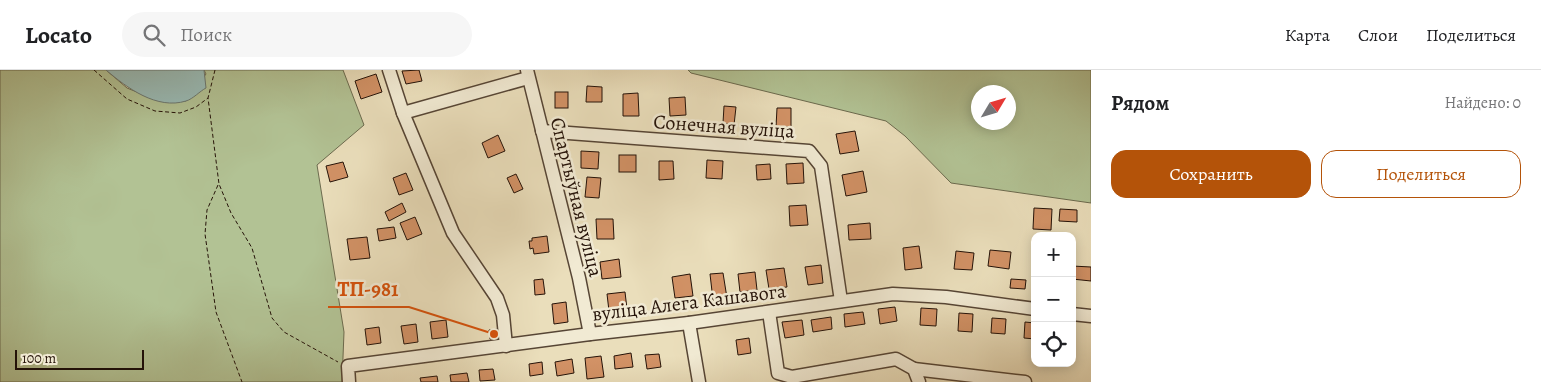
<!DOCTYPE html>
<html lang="ru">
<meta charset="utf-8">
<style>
body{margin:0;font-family:Alegreya,serif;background:#f6f6f6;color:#202124}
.controls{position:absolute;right:15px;bottom:15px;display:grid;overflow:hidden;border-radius:10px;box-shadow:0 2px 12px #0003}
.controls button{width:45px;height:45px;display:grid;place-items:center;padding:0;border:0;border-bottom:1px solid #e0e0e0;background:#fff;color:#202124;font:25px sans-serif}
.compass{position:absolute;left:971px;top:15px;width:45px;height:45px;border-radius:50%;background:#fff;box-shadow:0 2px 12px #0003;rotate:52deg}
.scale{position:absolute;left:15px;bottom:12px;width:129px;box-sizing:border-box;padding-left:5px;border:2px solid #241208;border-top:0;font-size:14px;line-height:18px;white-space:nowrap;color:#241208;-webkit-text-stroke:4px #f1ead3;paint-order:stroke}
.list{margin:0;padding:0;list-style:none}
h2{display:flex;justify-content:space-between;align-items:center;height:65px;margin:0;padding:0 20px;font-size:21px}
h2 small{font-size:16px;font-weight:400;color:#757577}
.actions{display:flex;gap:10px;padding:15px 20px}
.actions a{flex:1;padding:11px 0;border:1px solid #b45309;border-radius:15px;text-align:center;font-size:18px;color:#b45309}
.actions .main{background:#b45309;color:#fff}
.icon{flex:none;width:28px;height:28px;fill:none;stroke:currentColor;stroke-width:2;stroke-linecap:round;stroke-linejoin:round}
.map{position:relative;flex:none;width:1091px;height:312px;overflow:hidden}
header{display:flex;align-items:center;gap:30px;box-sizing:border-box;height:70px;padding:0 25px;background:#fff;border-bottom:1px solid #e0e0e0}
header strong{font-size:24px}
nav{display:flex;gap:28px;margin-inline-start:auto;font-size:18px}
.search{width:350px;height:45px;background:#f6f6f6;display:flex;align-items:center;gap:12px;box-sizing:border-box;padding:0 18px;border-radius:28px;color:#757577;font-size:19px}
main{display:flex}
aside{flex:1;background:#fff}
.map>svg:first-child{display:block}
.green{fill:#b2c294;stroke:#6b6a4e;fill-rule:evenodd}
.water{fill:#99bbb6;stroke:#6a7770}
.building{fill:#d29266;stroke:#241208}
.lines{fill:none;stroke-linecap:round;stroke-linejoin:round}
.minor-casing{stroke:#564535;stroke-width:15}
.path{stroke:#241208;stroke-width:1;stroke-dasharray:4 2.5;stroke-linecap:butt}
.minor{stroke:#f1ead3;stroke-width:12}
.labels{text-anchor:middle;stroke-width:5;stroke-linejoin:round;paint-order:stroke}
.street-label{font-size:20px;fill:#241208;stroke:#f1ead3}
.leader{fill:none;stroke:#d4520c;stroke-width:2}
.callout-dot{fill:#d4520c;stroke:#f1ead3;stroke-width:2}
.callout-label{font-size:21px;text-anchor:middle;font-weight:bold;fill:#d4520c;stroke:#f1ead3;stroke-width:5;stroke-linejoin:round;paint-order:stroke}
</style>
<header>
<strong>Locato</strong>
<div class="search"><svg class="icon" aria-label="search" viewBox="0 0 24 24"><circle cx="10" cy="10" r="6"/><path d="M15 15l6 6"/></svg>Поиск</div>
<nav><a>Карта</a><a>Слои</a><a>Поделиться</a></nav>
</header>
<main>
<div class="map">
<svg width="1091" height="312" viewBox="0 0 1091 312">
<rect width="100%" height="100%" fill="#eadebb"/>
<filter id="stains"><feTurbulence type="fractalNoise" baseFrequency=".004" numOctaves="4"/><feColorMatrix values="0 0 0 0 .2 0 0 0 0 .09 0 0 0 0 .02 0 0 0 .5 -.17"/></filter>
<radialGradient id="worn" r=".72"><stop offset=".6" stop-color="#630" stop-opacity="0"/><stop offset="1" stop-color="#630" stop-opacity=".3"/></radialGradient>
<!-- green -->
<g class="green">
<path d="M0 0H106L127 18 159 31H186L206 4 204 0H343L364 55 317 95 344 262 342 312H0Z"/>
<path d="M688 0H1091V133L951 113 905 66 886 51 691 3ZM1008 22V52H978V22Z"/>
</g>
<!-- water -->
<path class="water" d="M106 0H204L206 18C200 21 193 29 186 31 157 40 127 18 106 0Z"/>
<!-- building -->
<g class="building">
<path d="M419 0 422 11 406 14 402 1Z"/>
<path d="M376 4 382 22 361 29 355 11Z"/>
<path d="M587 16 602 17V32H586Z"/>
<rect x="555" y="22" width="13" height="16"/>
<path d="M638 23 639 46H623V24Z"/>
<path d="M685 27 686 45 670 46 669 28Z"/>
<path d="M724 36 736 37 734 55 723 53Z"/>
<path d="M777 38H791V57H776Z"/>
<path d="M855 61 859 81 840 84 836 64Z"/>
<path d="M498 65 505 81 488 88 482 73Z"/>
<path d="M581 81 599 82 598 99 581 98Z"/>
<rect x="619" y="85" width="17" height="17"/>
<path d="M707 90 723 91 722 109 706 108Z"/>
<path d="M659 91H673L674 109 659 110Z"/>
<path d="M343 92 348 107 330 112 326 96Z"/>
<path d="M803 93 804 113 787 114 786 94Z"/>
<path d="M770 94 771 109 757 110 756 95Z"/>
<path d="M863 101 867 122 846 126 842 105Z"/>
<path d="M406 103 413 120 399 125 393 108Z"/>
<path d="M516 104 523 119 514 123 507 108Z"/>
<path d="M587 107 601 108 599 128 585 127Z"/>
<path d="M402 133 406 142 389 151 385 142Z"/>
<path d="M806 135 808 155 790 156 789 136Z"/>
<path d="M1034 138 1052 139 1051 160 1033 159Z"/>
<path d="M1060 139 1077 140V152L1059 151Z"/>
<path d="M415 147 422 164 407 170 400 153Z"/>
<path d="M596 149H613L614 169H597Z"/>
<path d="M870 153 871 169 849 170 848 155Z"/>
<path d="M394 157 396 168 379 171 377 159Z"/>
<path d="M547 166 549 182 534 184 533 178 530 179 529 171H532V168Z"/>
<path d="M367 167 370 188 350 190 347 169Z"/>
<path d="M919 176 922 198 905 200 903 178Z"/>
<path d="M990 180 1011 182 1009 199 988 196Z"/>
<path d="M956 181 974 183 972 200 954 199Z"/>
<path d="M619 189 621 207 602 209 600 192Z"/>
<path d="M821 195 823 213 808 215 805 197Z"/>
<path d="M1072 196 1091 197V211L1072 209Z"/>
<path d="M784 198 787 217 769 219 766 200Z"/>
<path d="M755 202 757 220 740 222 738 204Z"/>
<path d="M723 203 727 228 713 230 710 204Z"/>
<path d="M690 204 693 226 675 228 672 207Z"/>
<path d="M543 209 545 224 535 225 534 210Z"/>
<path d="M1011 209 1026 210 1025 219 1010 218Z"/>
<path d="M625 222 627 239 609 241 607 224Z"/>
<path d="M566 232 568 252 554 254 552 234Z"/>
<path d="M895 237 897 251 880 254 878 239Z"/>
<path d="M921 238 937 239 936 256 920 255Z"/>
<path d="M863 242 865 254 845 257 844 244Z"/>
<path d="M959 243 973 244 972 262 958 261Z"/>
<path d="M831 247 832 259 813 262 811 250Z"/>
<path d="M992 248 1006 249 1005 264 991 263Z"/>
<path d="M446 250 448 267 432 269 430 252Z"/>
<path d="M802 250 804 265 785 268 782 252Z"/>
<path d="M1025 252 1035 253V269L1024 268Z"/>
<path d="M416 254 418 272 404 274 401 256Z"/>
<path d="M379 257 381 273 367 275 365 259Z"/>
<path d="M499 259 500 268 490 269 489 260Z"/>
<path d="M749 268 751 283 738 285 736 270Z"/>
<path d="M631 283 633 297 615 299 614 286Z"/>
<path d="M659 284 661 297 647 299 645 285Z"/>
<path d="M601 286 604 307 587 309 585 288Z"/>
<path d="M572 289 574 303 557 306 555 292Z"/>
<path d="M542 292 543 304 530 306 529 294Z"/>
<path d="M493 299 495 310 480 311 479 300Z"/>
<path d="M467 303 469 312H451L450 305Z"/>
<path d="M437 306 438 312H421L420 308Z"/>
</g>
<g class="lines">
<!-- minor casing -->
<g class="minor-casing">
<g id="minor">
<path d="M389 0 403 43 453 163 497 228 503 245 506 276"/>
<path d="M527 0 579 208 590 264"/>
<path d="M403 43 528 8"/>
<path d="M542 61 809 81 821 96 841 231"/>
<path d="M769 242 778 303 792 307 896 289 914 299 919 312"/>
<path d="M1072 244 1091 246"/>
<path d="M689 253 699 312"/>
<path d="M914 299 1025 312"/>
<path d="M349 312 348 296 590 264 689 253 893 224 946 227 1035 239"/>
</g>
</g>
<!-- path -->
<g class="path">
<path d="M94 0 127 29 155 41 180 43 196 37 208 28"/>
<path d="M215 0 208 28 219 114 231 143 252 178 272 248 284 262 338 292"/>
<path d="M218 115 207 140 205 164 216 242 242 312"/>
</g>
<!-- minor -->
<use href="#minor" class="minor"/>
</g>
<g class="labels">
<!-- street labels -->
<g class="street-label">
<text transform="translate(724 56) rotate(4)" y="7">Сонечная вуліца</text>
<text transform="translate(577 127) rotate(76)" y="7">Спартыўная вуліца</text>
<text transform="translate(689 232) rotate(-7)" y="7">вуліца Алега Кашавога</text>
</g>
</g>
<!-- callouts -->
<path class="leader" d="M494 264L409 237H328"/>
<circle class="callout-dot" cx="494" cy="264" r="5"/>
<g class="callout-label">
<text x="368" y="226">ТП-981</text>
</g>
<rect width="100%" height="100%" filter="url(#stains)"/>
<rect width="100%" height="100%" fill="url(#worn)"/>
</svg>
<div class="controls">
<button>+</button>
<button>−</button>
<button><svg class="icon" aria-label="locate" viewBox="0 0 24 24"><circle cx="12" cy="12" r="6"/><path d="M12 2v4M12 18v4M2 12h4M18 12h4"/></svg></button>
</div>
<svg class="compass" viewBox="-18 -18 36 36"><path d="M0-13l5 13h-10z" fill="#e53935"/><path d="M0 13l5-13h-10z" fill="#757577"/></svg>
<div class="scale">100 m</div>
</div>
<aside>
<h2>Рядом<small>Найдено: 0</small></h2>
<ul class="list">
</ul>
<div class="actions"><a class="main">Сохранить</a><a>Поделиться</a></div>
</aside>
</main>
